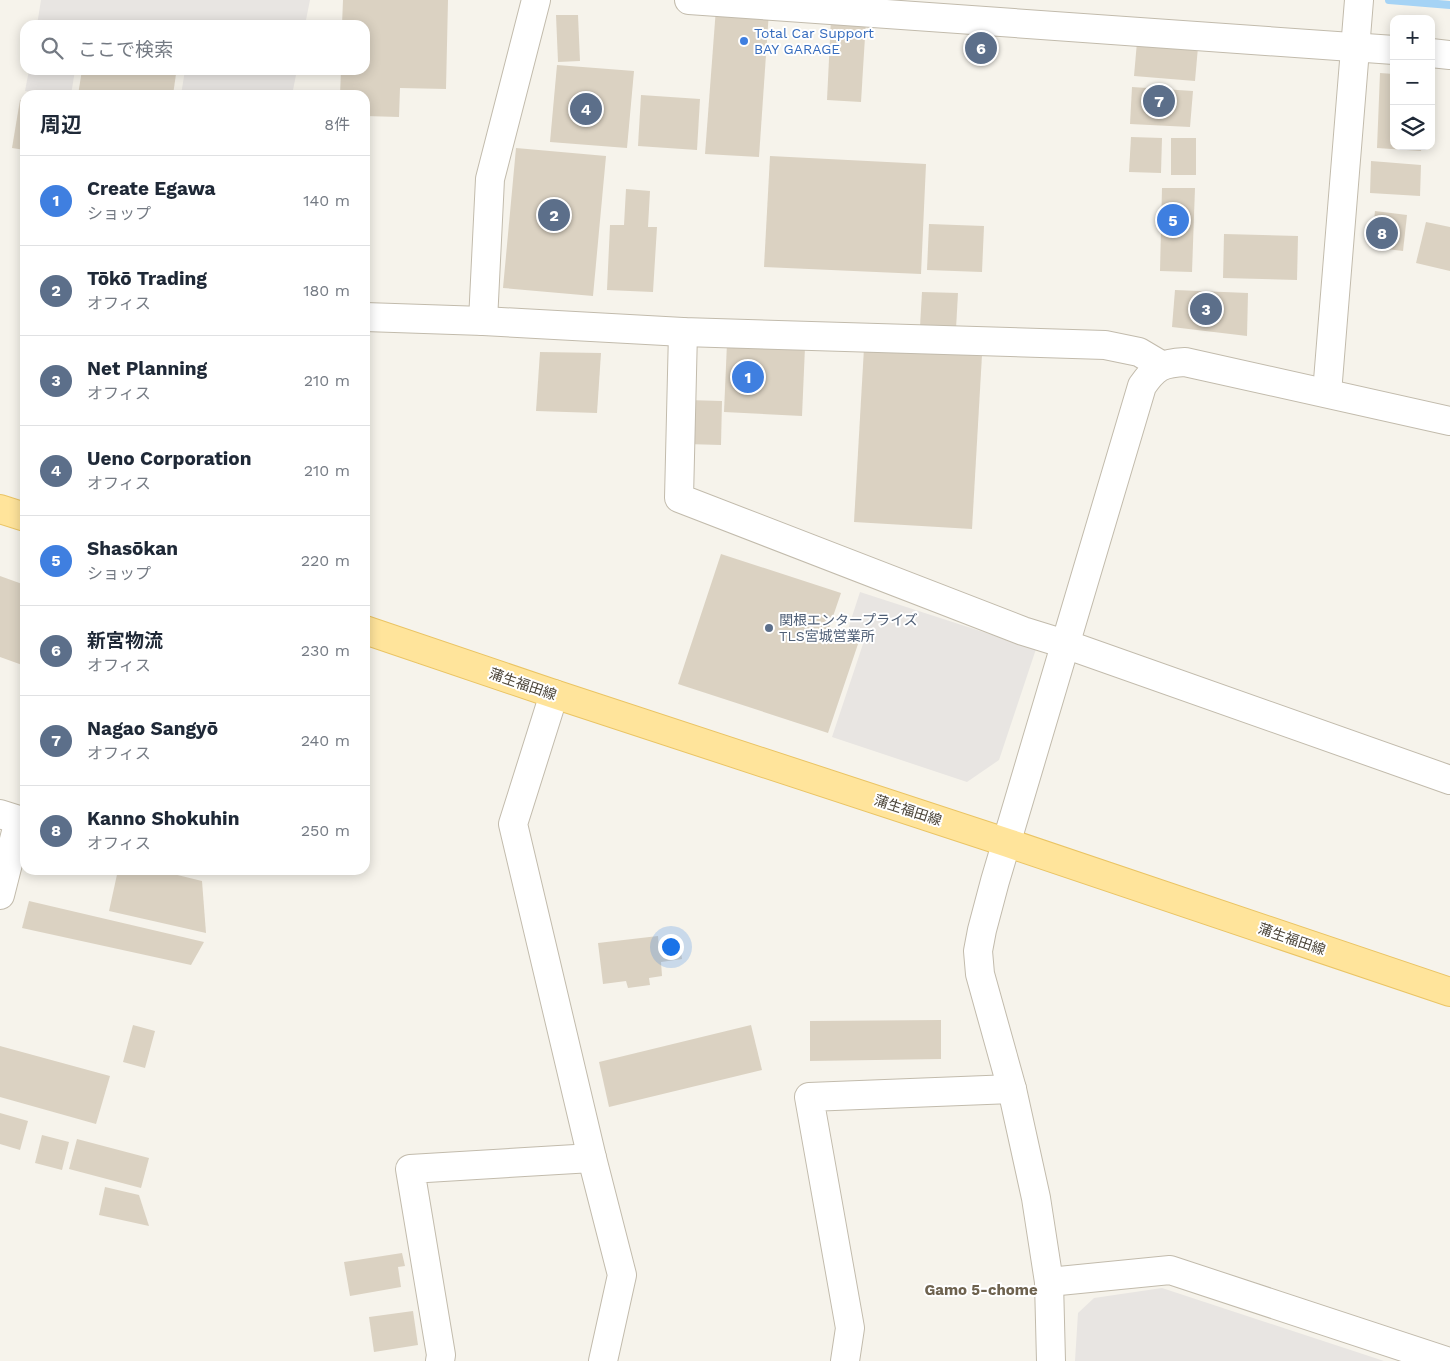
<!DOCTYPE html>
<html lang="ja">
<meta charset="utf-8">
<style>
body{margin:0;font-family:"Work Sans","Noto Sans JP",sans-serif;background:#f6f6f7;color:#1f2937}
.controls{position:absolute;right:15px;top:15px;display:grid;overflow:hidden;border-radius:10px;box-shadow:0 2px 12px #0003}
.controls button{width:45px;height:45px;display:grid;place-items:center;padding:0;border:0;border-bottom:1px solid #e0e1e3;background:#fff;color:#1f2937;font:25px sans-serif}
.you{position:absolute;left:670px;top:946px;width:18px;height:18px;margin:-12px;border:4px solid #fff;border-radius:50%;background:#1a73e8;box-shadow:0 0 0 8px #1a73e833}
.badge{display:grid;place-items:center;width:32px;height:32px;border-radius:50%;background:#ff3e19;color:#fff;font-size:16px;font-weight:700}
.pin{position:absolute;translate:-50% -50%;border:2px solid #fff;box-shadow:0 1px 5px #0006}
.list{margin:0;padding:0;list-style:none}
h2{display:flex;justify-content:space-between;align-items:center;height:65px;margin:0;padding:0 20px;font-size:21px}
h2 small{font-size:16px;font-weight:400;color:#747a83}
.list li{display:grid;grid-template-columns:32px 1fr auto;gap:15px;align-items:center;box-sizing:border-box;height:90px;padding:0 20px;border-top:1px solid #e0e1e3}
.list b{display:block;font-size:19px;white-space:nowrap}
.list p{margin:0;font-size:16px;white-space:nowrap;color:#747a83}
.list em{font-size:16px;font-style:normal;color:#747a83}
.icon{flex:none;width:28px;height:28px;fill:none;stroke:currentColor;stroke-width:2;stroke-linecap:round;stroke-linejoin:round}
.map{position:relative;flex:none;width:1450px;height:1361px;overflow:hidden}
.search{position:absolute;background:#fff;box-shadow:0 2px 12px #0003;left:20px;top:20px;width:350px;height:55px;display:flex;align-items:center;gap:12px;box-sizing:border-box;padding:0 18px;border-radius:15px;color:#747a83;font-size:19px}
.panel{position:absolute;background:#fff;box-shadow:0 2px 12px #0003;left:20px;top:90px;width:350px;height:785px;border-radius:15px}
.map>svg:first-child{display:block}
.parking{fill:#e8e5e2}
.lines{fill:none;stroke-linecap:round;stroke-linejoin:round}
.stream{stroke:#a5d3f5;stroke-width:8}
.building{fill:#dbd2c2}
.minor-casing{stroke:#c2bbac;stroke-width:30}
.major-casing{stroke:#eac464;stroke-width:30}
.minor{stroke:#fff;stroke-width:28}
.major{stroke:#ffe49b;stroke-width:28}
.shop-dot{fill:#3f7fe0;stroke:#fff;stroke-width:2}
.service-dot{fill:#5c6f8a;stroke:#fff;stroke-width:2}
.labels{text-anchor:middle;stroke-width:4;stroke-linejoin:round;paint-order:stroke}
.shop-label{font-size:14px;fill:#366cbe;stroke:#fff;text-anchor:start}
.service-label{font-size:14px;fill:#4e5e75;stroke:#fff;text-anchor:start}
.street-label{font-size:14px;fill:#4b4438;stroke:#fff}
.neighbourhood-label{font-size:15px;font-weight:bold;fill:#6e624e;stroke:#fff}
</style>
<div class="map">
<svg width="1450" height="1361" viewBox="0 0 1450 1361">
<rect width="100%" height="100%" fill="#f6f3eb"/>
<!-- parking -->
<g class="parking">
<path d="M41 0H310L305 25H37Z"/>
<path d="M29 70H75L71 95H57L25 91Z"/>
<path d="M185 70H297L292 95H181Z"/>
<path d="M860 592 1036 649 999 760 967 782 832 737 865 638 847 632Z"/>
<path d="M1162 1288 1384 1361H1075L1078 1313 1094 1298Z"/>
</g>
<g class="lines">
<!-- stream -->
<path class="stream" d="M1389 0 1450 5"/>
</g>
<!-- building -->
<g class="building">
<path d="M343 0H448L446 89 400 88 399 117 365 116V95H340L341 70H365V25H342Z"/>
<path d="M716 8 769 11 759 157 705 154Z"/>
<path d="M556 15H578L580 61 558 62Z"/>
<path d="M831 18 866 20 861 102 827 100Z"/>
<path d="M1137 42 1198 47 1195 81 1134 76Z"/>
<path d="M557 65 634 71 627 148 550 142Z"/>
<path d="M82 70H153L176 74 173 95H78Z"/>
<path d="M1380 73 1394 74V146H1422L1421 151 1377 148Z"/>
<path d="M1132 87 1193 91 1190 127 1130 124Z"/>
<path d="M641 95 700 99 697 150 638 146Z"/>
<path d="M20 100 25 101V150L12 148Z"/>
<path d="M1131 137 1162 138 1161 173 1129 172Z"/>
<rect x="1171" y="138" width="25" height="37"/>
<path d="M516 148 606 156 593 296 503 288Z"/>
<path d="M770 156 926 164 921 274 764 267Z"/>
<path d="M1371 161 1421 165 1420 196 1370 193Z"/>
<path d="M1162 188H1195L1192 272 1160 271Z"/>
<path d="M626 189 650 191 648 227H657L653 292 607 290 610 225H624Z"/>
<path d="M1375 211 1407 215 1403 251 1371 247Z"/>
<path d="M1426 222 1450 227V271L1416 263Z"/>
<path d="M929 224 984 226 982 272 927 270Z"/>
<path d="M1224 234 1298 236 1297 280 1223 278Z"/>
<path d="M1175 290 1248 293 1247 336 1172 327Z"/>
<path d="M922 292 958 293 956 329 920 327Z"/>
<path d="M727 343 805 347 802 416 724 412Z"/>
<path d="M864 348 982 355 972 529 854 522Z"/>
<path d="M540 352 601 353 597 413 536 411Z"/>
<path d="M687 400 722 401 721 445 686 444Z"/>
<path d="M721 554 841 593 827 634 858 644 828 733 678 684Z"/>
<path d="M0 576 25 585V666L0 657Z"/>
<path d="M118 870H157L202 881 206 933 109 911Z"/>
<path d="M29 901 204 942 191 965 22 928Z"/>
<path d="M658 936 659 949 680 946 682 959 661 962 662 976 649 978 650 985 628 988 626 981 603 984 598 943Z"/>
<path d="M941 1020V1059L810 1061V1021Z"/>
<path d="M133 1025 155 1031 145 1068 123 1062Z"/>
<path d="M751 1025 762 1070 609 1107 599 1062Z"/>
<path d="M0 1046 110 1076 96 1124 0 1097Z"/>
<path d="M0 1113 28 1121 20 1150 0 1144Z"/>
<path d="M42 1135 69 1142 62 1170 35 1163Z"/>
<path d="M77 1139 149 1158 141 1188 69 1169Z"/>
<path d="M105 1187 139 1195 149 1226 99 1215Z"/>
<path d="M402 1253 405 1266 398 1267 401 1287 350 1296 344 1262Z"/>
<path d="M413 1311 418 1345 374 1352 369 1317Z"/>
</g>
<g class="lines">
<!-- minor casing -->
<g class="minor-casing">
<g id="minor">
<path d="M689 0 1394 50"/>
<path d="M1431 53 1450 55"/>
<path d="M365 317 483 321 683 332 1105 345 1139 352 1161 365"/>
<path d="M483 321 490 179 536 0"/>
<path d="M683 332 679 498 1023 631 1065 644 1450 780"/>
<path d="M1327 393 1359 0"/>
<path d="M554 694 513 824 592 1158 622 1275 603 1361"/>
<path d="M0 814 19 820 0 895"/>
<path d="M1049 1282 1170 1270 1446 1361"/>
<path d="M440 1361 441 1355 410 1169 592 1158"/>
<path d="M845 1361 850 1328 809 1097 1012 1089"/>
<path d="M1051 1361 1049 1282 1036 1198 1012 1089 980 974 978 951 982 930 995 881 1142 386C1155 367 1162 363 1185 362L1450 421"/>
</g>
</g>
<!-- major casing -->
<g class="major-casing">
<g id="major">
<path d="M0 509 25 517"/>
<path d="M365 630 554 694 1008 843 1450 992"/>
</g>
</g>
<!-- minor -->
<use href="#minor" class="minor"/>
<!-- major -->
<use href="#major" class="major"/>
</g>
<!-- markers -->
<circle class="shop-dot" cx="744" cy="41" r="5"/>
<circle class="service-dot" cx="769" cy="628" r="5"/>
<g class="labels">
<!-- shop labels -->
<g class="shop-label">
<text x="754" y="38">Total Car Support<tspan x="754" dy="16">BAY GARAGE</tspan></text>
</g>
<!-- service labels -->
<g class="service-label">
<text x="779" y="625">関根エンタープライズ<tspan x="779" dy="16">TLS宮城営業所</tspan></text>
</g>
<!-- street labels -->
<g class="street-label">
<text transform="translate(523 684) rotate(19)" y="5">蒲生福田線</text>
<text transform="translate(908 810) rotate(18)" y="5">蒲生福田線</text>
<text transform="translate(1292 939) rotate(19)" y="5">蒲生福田線</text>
</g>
<!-- neighbourhood labels -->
<g class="neighbourhood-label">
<text x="981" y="1295">Gamo 5-chome</text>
</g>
</g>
</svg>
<div class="controls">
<button>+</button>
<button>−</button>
<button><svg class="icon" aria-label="layers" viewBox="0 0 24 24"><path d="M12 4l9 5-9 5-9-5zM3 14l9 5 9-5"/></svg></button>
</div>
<div class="you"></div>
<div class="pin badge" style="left:748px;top:377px;background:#3f7fe0">1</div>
<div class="pin badge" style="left:554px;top:215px;background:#5c6f8a">2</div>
<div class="pin badge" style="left:1206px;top:309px;background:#5c6f8a">3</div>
<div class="pin badge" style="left:586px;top:109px;background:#5c6f8a">4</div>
<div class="pin badge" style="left:1173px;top:220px;background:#3f7fe0">5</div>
<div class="pin badge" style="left:981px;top:48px;background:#5c6f8a">6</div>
<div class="pin badge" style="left:1159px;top:101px;background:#5c6f8a">7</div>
<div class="pin badge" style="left:1382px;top:233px;background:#5c6f8a">8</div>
<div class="search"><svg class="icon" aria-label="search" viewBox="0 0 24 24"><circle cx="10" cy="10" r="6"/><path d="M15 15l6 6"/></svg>ここで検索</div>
<section class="panel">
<h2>周辺<small>8件</small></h2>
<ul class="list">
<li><span class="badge" style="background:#3f7fe0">1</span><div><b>Create Egawa</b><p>ショップ</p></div><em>140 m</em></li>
<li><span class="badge" style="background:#5c6f8a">2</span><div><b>Tōkō Trading</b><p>オフィス</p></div><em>180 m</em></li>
<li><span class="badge" style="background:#5c6f8a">3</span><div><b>Net Planning</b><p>オフィス</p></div><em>210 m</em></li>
<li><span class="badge" style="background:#5c6f8a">4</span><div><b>Ueno Corporation</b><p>オフィス</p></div><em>210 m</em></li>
<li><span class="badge" style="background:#3f7fe0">5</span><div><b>Shasōkan</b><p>ショップ</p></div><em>220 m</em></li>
<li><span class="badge" style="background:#5c6f8a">6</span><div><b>新宮物流</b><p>オフィス</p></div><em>230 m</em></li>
<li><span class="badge" style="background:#5c6f8a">7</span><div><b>Nagao Sangyō</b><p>オフィス</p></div><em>240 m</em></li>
<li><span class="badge" style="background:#5c6f8a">8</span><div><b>Kanno Shokuhin</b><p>オフィス</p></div><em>250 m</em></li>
</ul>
</section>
</div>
